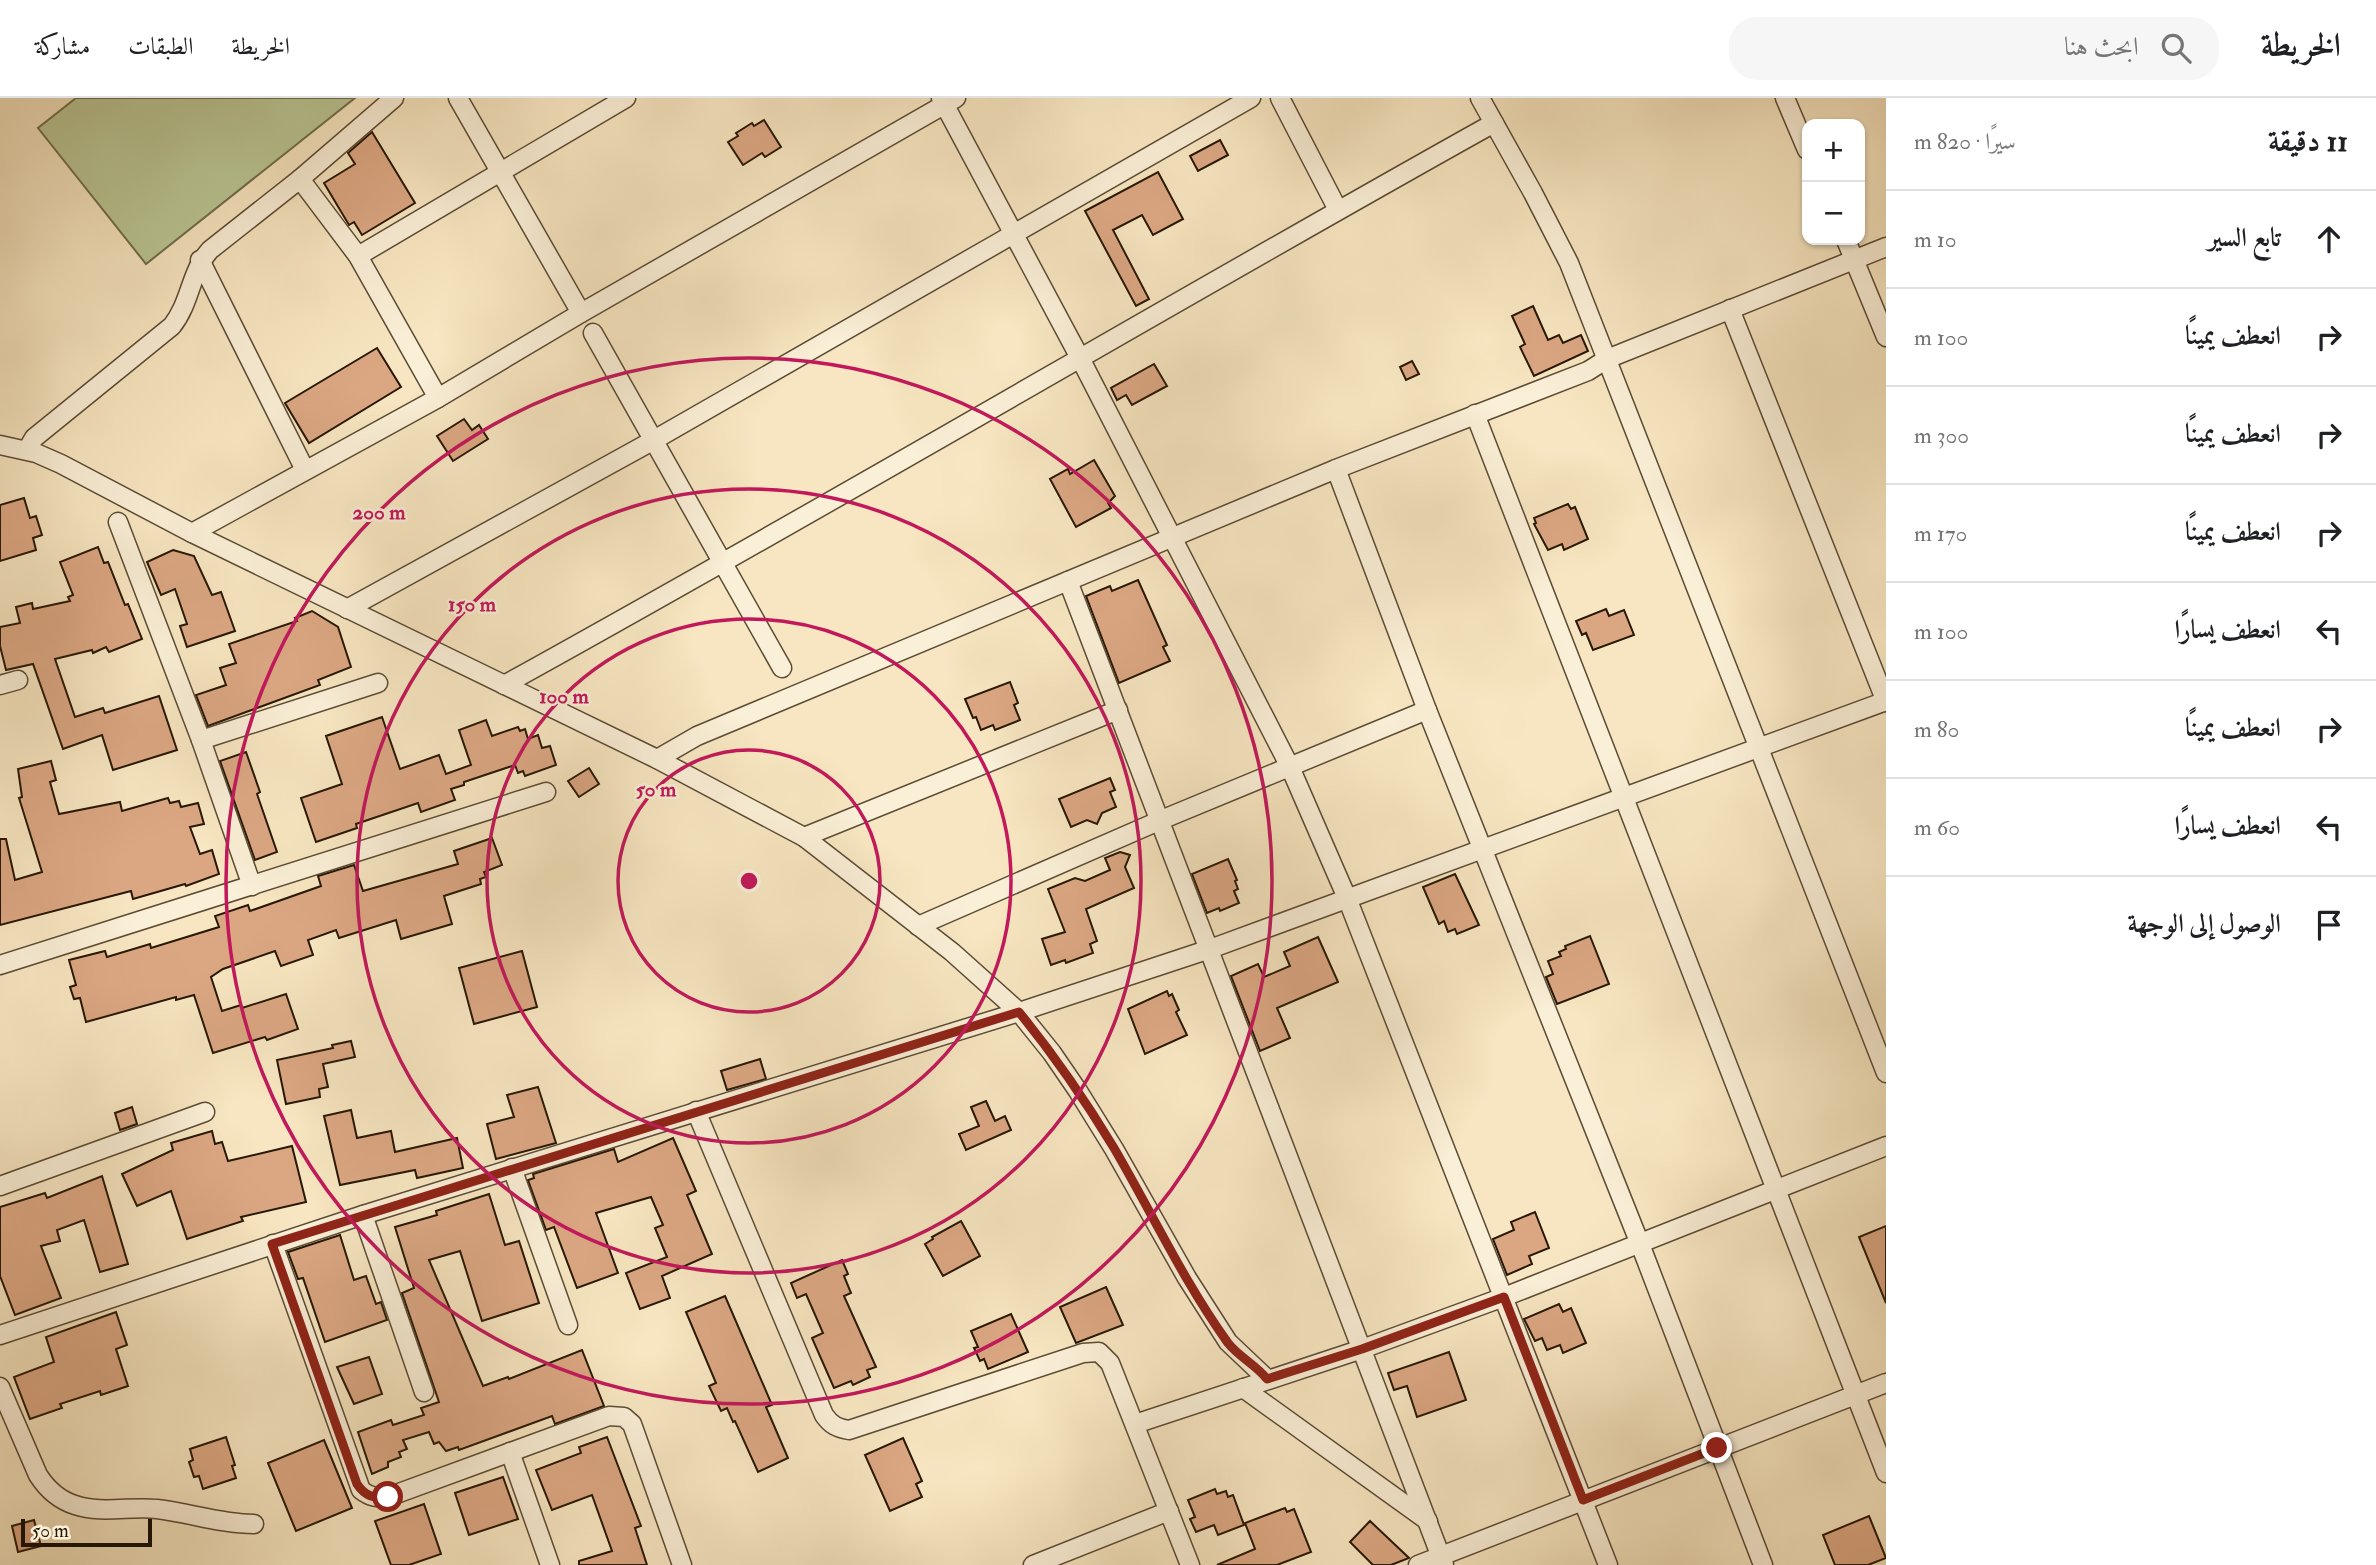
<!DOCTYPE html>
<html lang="ar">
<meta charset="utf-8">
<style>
body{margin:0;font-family:"IM FELL Double Pica",Amiri,serif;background:#f6f6f6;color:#202124;direction:rtl}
.controls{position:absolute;right:21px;top:21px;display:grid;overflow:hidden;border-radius:14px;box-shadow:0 2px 5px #0004}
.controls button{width:63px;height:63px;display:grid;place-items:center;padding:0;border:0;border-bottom:2px solid #e0e0e0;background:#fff;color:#202124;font:35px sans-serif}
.scale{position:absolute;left:21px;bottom:18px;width:131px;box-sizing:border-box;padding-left:7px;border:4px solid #271705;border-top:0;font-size:19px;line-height:24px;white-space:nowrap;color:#271705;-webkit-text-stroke:5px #faefd7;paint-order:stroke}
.stop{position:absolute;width:21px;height:21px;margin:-16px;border:5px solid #8f2418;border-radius:50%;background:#fff}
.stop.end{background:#8f2418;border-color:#fff;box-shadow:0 2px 7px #0008}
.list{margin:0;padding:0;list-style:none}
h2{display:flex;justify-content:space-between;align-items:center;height:91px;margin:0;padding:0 28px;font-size:30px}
h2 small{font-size:23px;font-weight:400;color:#757577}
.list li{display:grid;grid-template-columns:46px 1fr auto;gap:21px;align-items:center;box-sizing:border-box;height:98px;padding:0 28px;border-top:2px solid #e0e0e0}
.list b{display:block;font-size:26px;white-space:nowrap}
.list em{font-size:23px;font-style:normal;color:#757577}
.icon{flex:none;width:38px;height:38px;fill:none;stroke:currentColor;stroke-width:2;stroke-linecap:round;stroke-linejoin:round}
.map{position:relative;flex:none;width:1886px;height:1467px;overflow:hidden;direction:ltr}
header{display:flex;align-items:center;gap:42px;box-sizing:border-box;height:98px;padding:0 35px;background:#fff;border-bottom:2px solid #e0e0e0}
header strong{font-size:33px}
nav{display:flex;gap:38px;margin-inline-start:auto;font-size:24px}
.search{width:490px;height:63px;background:#f6f6f6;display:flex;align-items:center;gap:18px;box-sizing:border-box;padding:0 24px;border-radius:28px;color:#757577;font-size:26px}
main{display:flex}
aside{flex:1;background:#fff}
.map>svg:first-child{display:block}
.green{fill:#bac695;stroke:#706e4d;stroke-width:2}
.building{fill:#dba783;stroke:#271705;stroke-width:2}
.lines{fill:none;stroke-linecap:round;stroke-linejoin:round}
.minor-casing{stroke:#5b4b34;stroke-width:21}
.minor{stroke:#faefd7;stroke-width:18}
.route{stroke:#8f2418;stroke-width:9}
.ring{fill:none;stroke:#c2185b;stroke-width:3.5}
.centre{fill:#c2185b;stroke:#faefd7;stroke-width:3.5}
.ring-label{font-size:21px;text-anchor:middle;font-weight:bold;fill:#c2185b;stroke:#faefd7;stroke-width:5;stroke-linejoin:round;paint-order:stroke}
</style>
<header>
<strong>الخريطة</strong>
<div class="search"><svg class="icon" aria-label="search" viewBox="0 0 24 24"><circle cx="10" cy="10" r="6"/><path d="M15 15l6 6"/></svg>ابحث هنا</div>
<nav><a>الخريطة</a><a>الطبقات</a><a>مشاركة</a></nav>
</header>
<main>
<aside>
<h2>11 دقيقة<small>سيرًا · 820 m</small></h2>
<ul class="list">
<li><svg class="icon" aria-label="ahead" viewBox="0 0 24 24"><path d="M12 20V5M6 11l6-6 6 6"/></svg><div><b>تابع السير</b></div><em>10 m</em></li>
<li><svg class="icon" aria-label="right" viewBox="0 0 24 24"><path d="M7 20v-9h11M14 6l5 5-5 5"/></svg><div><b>انعطف يمينًا</b></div><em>100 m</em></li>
<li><svg class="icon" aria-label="right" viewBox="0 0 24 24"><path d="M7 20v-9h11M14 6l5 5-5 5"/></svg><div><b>انعطف يمينًا</b></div><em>300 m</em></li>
<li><svg class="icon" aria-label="right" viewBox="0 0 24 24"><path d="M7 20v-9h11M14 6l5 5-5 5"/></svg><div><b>انعطف يمينًا</b></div><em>170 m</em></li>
<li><svg class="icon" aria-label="left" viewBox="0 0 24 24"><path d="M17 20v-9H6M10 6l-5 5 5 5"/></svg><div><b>انعطف يسارًا</b></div><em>100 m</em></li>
<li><svg class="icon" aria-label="right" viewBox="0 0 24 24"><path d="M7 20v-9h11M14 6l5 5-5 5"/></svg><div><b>انعطف يمينًا</b></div><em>80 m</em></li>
<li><svg class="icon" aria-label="left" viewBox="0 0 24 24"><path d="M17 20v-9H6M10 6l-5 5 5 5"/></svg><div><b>انعطف يسارًا</b></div><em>60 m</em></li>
<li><svg class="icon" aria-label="arrive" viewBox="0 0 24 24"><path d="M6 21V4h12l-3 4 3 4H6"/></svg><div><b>الوصول إلى الوجهة</b></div></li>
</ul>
</aside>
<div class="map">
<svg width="1886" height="1467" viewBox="0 0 1886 1467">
<rect width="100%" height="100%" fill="#f7e6c1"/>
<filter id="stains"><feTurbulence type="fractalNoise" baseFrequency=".00286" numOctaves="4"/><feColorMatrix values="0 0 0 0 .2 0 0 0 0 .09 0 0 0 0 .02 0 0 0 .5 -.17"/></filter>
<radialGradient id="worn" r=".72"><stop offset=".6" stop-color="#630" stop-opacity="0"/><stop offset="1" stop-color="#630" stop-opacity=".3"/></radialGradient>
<!-- green -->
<path class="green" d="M76 0H355L146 166 38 30Z"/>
<!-- building -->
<g class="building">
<path d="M764 22 781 49 765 59 762 55 743 67 728 44 738 38 736 35 752 25 754 28Z"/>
<path d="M372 34 415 105 362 137 354 124 349 127 324 85 355 66 348 55Z"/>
<path d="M1220 42 1228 57 1198 73 1190 58Z"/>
<path d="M1158 74 1183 121 1153 137 1142 117 1113 132 1149 201 1136 208 1085 113Z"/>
<path d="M1533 208 1548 242 1559 237 1563 245 1581 237 1588 253 1534 278 1520 249 1525 246 1512 218Z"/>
<path d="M377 250 401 289 309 345 285 305Z"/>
<path d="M1412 263 1419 276 1406 282 1400 269Z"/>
<path d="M1154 266 1167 288 1132 307 1126 297 1117 302 1111 290Z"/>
<path d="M464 321 472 332 479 327 488 341 453 363 437 338Z"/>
<path d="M1094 362 1115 398 1108 405 1111 410 1076 429 1050 381 1068 371 1070 376Z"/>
<path d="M24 400 30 420 36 418 42 437 33 440 36 452 0 463V407Z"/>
<path d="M1568 406 1571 411 1575 409 1588 441 1564 452 1562 446 1548 452 1534 426 1536 425 1534 420Z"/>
<path d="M98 449 104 465 108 464 125 507 128 506 142 541 109 554 106 549 93 555 92 552 55 561 75 619 103 610 105 615 159 598 177 652 113 672 102 637 63 651 33 566 6 572 0 548V529L20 525 16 509 32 505 33 511 70 503 68 499 73 497 60 464Z"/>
<path d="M173 452 194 458 212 497 221 494 235 533 187 549 180 528 187 526 175 491 161 497 147 464Z"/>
<path d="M1138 482 1167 547 1163 549 1170 563 1119 585 1086 498 1110 488 1112 493Z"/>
<path d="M1606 511 1609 518 1624 512 1634 537 1593 552 1586 535 1582 537 1576 523Z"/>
<path d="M312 513 338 529 351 569 318 582 320 587 208 628 196 597 226 587 220 570 236 565 229 546 297 523 295 520Z"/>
<path d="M1010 584 1018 605 1014 607 1020 622 995 632 993 627 981 632 976 619 973 620 965 601Z"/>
<path d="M382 619 400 671 439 657 446 676 471 667 459 632 486 622 492 638 518 629 520 633 525 631 528 641 538 637 542 650 550 648 556 667 525 678 523 673 518 675 515 667 464 684V687L451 691 455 702 421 714 418 705 356 726 357 730 316 744 301 700 342 686 326 638Z"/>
<path d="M246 654 260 694 257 696 277 754 255 762 220 663Z"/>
<path d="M51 663 56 682 50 684 59 716 120 704 122 713 168 700 170 705 179 703 181 709 198 705 204 726 190 729 200 756 212 752 219 776 186 788 185 786 133 801 131 793 0 827V741H6L15 782 42 774 19 700 22 699 18 671Z"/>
<path d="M589 670 599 686 579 699 568 683Z"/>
<path d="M1110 680 1115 692 1110 694 1116 709 1102 715 1097 726 1087 722 1071 729 1059 701Z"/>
<path d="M492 740 502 767 484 774 486 779 480 781 481 786 444 798 452 826 401 841 396 822 339 840 336 832 308 842 313 857 281 868 275 853 223 871 211 879 222 913 241 907 242 910 286 896 298 931 267 942 265 939 213 955 194 897 176 902V899L86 924 80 900 74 901 70 889 76 887 69 862 105 853 107 859 150 846 151 850 219 829 215 818 248 807 250 813 321 788 318 778 354 767 363 793 458 766 454 753Z"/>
<path d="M1120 754 1130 757 1125 769 1134 790 1086 811 1097 843 1090 846 1093 855 1066 865 1065 862 1051 867 1042 841 1065 834 1048 791 1075 780 1085 783 1110 772 1105 760Z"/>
<path d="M1228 761 1237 782 1235 783 1238 791 1234 793 1239 805 1220 813 1219 810 1207 815 1192 776Z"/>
<path d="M1455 776 1479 827 1457 836 1455 831 1448 834 1444 823 1439 826 1423 789Z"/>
<path d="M1590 838 1609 886 1557 906 1546 879 1553 876 1548 863 1561 858 1559 854 1566 851 1565 848Z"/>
<path d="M1318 839 1338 884 1277 910 1290 940 1260 953 1231 878 1258 866 1264 879 1290 868 1284 854Z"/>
<path d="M522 853 537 909 474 926 459 870Z"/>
<path d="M1167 893 1169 898 1172 896 1179 912 1176 914 1187 937 1145 956 1128 911Z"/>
<path d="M351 943 355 959 323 966 328 989 319 991 320 999 286 1006 277 962 333 950 332 947Z"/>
<path d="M760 961 766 981 727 992 721 973Z"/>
<path d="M538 989 556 1045 496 1061 487 1026 514 1019 507 997Z"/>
<path d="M986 1003 995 1023 1005 1018 1011 1032 966 1052 959 1036 979 1028 971 1009Z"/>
<path d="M132 1009 137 1026 120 1032 115 1015Z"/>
<path d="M351 1012 357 1040 391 1033 395 1054 457 1040 463 1070 417 1080 415 1072 340 1087 324 1018Z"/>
<path d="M212 1033 215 1046 222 1044 228 1063 292 1048 306 1104 241 1119 243 1123 187 1141 171 1093 137 1108 122 1076 173 1052 171 1045Z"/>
<path d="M673 1040 696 1093 687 1097 712 1156 662 1178 670 1200 640 1211 626 1175 667 1159 655 1130 663 1127 651 1099 596 1115 618 1175 577 1190 554 1129 546 1132 528 1082 534 1080 533 1076 614 1051 618 1064Z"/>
<path d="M102 1078 128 1166 100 1174 84 1122 57 1132 60 1143 41 1148 61 1200 15 1217 0 1178V1109L45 1095 47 1100Z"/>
<path d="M489 1096 505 1147 519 1143 539 1205 482 1223 460 1153 429 1162 483 1288 508 1279 509 1281 582 1252 604 1308 555 1326 552 1318 459 1352 458 1349 446 1353 439 1344 434 1346 429 1334 403 1342 407 1351 399 1354 401 1359 388 1364V1369L372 1376 358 1334 391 1322 393 1327 424 1317 421 1310 439 1304 402 1195 414 1190 395 1129 437 1117 436 1113Z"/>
<path d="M1535 1114 1549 1150 1529 1158 1532 1166 1507 1177 1493 1141 1514 1132 1511 1124Z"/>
<path d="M961 1123 980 1158 943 1178 925 1146 933 1141 932 1139Z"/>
<path d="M1886 1128V1205L1859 1139Z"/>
<path d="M340 1137 354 1182 366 1178 376 1206 381 1204 387 1222 325 1244 303 1180 298 1181 288 1154Z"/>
<path d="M842 1162 848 1176 844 1178 851 1195 844 1198 876 1269 867 1272 870 1279 853 1287 851 1283 834 1290 812 1240 823 1235 806 1196 797 1200 791 1185Z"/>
<path d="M1106 1189 1123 1227 1076 1245 1060 1209Z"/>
<path d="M725 1198 772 1307 766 1309 788 1360 758 1374 735 1323 733 1324 727 1310 721 1313 709 1288 716 1285 686 1214Z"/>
<path d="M1559 1206 1563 1214 1571 1210 1586 1245 1563 1255 1560 1247 1547 1252 1542 1240 1535 1243 1524 1221Z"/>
<path d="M116 1214 127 1247 116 1251 128 1288 101 1297 100 1293 60 1306 62 1310 30 1321 14 1279 54 1264 46 1239Z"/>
<path d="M1011 1216 1028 1254 988 1271 984 1261 980 1263 974 1250 978 1249 971 1233Z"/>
<path d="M1449 1254 1466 1302 1417 1319 1407 1288 1394 1292 1388 1275Z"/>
<path d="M369 1259 382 1296 354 1306 337 1269Z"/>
<path d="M226 1339 235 1367 232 1368 236 1380 203 1391 199 1378 194 1379 189 1364 193 1362 190 1351Z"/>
<path d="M607 1339 641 1428 635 1430 647 1467H579V1463L612 1453 592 1397 552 1412 536 1372 581 1355 579 1349Z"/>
<path d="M903 1340 922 1383 916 1386 922 1399 890 1413 865 1357Z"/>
<path d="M324 1342 352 1410 296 1433 268 1365Z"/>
<path d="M503 1379 518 1421 469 1437 455 1395Z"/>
<path d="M1215 1391 1217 1396 1226 1393 1228 1399 1233 1397 1244 1427 1218 1437 1214 1427 1196 1434 1190 1421 1195 1419 1188 1402Z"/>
<path d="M424 1406 441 1456 409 1467H391L375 1423Z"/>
<path d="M1285 1410 1287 1414 1294 1411 1311 1454 1277 1467H1217L1255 1451 1245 1425Z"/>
<path d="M1869 1418 1886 1460 1868 1467H1835L1823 1437Z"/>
<path d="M34 1422 41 1448 18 1454 12 1428Z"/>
<path d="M1370 1423 1409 1460 1391 1467H1373L1350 1444Z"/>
</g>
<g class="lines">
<!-- minor casing -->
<g class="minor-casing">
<g id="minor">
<path d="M458 0 581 215"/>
<path d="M941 0 1080 260 1290 669 1347 800 1608 1467"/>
<path d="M1280 0 1338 112"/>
<path d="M1480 0 1533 95 1569 165 1886 975"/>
<path d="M1785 0 1807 52"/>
<path d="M300 81 358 158 438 300"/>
<path d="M1846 142 1886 239"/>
<path d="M358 158 626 0"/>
<path d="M200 162 305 372"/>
<path d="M1730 211 1886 604"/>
<path d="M593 235 782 570"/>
<path d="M1475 316 1886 1375"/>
<path d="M0 347 36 355 61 366 192 435 657 661 804 739 952 854 1019 914 1052 955 1078 993 1114 1051 1187 1180 1228 1244 1267 1281"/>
<path d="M27 352 34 340 172 228C191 204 190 174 210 152L300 81 394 0"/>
<path d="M1336 371 1427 612 1640 1146 1763 1467"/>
<path d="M118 424 201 642 252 788"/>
<path d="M192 435 438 300 581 215 956 0"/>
<path d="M1068 483 1444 1467"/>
<path d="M347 511 654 342 1251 0"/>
<path d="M0 587 18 582"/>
<path d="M504 587C836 404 1162 210 1494 25"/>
<path d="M201 642 378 585"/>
<path d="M657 661 697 638 1336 371 1588 273 1607 261 1886 149"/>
<path d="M804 739 1118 612"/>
<path d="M918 828 1161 722 1427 612"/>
<path d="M0 867 546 694"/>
<path d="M696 1013 824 1317C831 1327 837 1330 849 1332L1083 1255 1099 1254 1110 1265 1190 1467"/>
<path d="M512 1070 568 1227"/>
<path d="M0 1088 205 1014"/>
<path d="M363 1117 424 1294"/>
<path d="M273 1146 361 1392C370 1399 377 1400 388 1399L609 1318 624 1319 632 1326 682 1467"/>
<path d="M0 1237 363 1117 1019 914 1210 851 1886 603"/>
<path d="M0 1289 38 1377C47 1391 59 1402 75 1407 101 1416 131 1408 157 1411 190 1415 221 1426 254 1426"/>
<path d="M1243 1290 1428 1423"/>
<path d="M1135 1326 1362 1251 1504 1199 1886 1048"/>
<path d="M510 1354 550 1467"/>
<path d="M1033 1467 1169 1413"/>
<path d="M1418 1467 1886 1285"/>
</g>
</g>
<!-- minor -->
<use href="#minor" class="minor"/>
</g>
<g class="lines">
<!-- route -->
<path class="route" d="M388 1399C374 1401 365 1398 357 1386L272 1146 1019 914C1054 957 1085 1002 1114 1050 1152 1115 1184 1184 1228 1245 1239 1259 1256 1267 1267 1281L1362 1251 1504 1199 1583 1402 1717 1350"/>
</g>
<!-- distance rings -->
<g class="ring">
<circle cx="749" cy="783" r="131"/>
<circle cx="749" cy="783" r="262"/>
<circle cx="749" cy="783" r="392"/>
<circle cx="749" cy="783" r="523"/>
</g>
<circle cx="749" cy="783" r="10" class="centre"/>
<g class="ring-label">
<text x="379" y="421">200 m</text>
<text x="472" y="513">150 m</text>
<text x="564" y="605">100 m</text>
<text x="656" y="698">50 m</text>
</g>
<rect width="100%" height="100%" filter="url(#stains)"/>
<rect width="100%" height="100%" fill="url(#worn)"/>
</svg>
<div class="controls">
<button>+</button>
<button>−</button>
</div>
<div class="scale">50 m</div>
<div class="stop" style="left:388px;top:1399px"></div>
<div class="stop end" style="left:1717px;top:1350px"></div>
</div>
</main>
